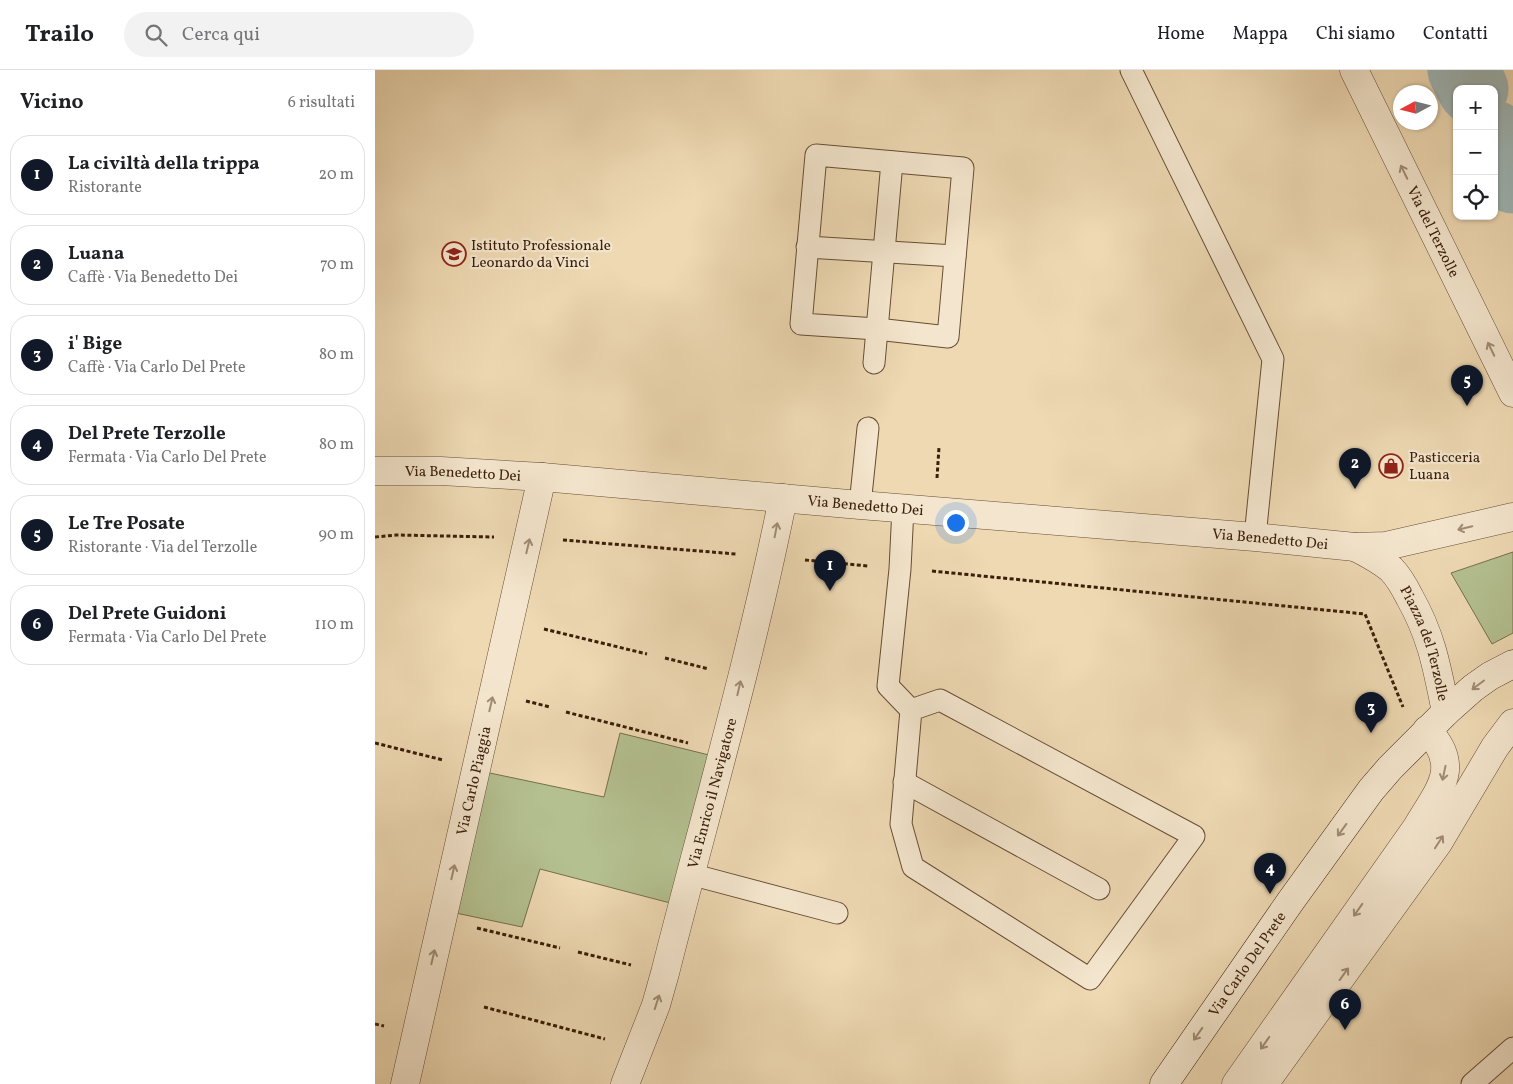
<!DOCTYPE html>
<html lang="it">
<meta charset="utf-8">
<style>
body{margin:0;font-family:Vollkorn,serif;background:#f2f2f2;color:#202124}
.controls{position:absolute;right:15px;top:15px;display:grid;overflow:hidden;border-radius:10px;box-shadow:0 1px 4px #0004}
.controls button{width:45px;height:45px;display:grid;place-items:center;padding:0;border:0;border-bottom:1px solid #e0e0e0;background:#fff;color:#202124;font:25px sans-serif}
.compass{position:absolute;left:1018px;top:15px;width:45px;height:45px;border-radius:50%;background:#fff;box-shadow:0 1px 4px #0004;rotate:263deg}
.you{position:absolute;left:580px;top:452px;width:18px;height:18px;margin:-12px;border:4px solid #fff;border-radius:50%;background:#1a73e8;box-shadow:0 0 0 8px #1a73e833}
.badge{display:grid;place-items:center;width:32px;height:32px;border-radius:50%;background:#111827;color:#fff;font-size:16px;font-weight:700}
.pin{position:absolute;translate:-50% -41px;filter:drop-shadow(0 1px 2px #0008)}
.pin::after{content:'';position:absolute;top:26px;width:18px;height:15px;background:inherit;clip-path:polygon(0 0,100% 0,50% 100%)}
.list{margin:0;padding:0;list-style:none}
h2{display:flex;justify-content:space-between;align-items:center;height:65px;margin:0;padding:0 20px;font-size:21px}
h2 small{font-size:16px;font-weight:400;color:#757577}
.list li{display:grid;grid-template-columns:32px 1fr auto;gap:15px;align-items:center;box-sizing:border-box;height:80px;margin:0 10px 10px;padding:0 10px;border:1px solid #e0e0e0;border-radius:20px}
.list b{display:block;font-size:19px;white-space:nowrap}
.list p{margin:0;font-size:16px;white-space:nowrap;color:#757577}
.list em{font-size:16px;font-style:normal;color:#757577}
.icon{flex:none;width:28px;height:28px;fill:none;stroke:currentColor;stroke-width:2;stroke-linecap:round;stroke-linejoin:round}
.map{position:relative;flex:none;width:1138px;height:1014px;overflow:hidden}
header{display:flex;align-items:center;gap:30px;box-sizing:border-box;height:70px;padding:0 25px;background:#fff;border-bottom:1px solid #e0e0e0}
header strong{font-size:24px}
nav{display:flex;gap:28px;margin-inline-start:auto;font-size:18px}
.search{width:350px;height:45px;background:#f2f2f2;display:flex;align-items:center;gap:12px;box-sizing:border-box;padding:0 18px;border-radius:28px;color:#757577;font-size:19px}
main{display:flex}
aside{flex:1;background:#fff}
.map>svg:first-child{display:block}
.green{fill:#b4c090;stroke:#776f4c}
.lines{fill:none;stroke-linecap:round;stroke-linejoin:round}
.river{stroke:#9eb7b8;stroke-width:71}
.lane-casing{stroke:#674d33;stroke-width:23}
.street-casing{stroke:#674d33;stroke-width:29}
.secondary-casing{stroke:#3a1e08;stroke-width:29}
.path{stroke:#3a1e08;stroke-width:3;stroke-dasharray:4 2.5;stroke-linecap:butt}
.lane{stroke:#f4e6ce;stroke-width:21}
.street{stroke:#f4e6ce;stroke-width:28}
.secondary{stroke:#f4e6ce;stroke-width:28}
.oneway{stroke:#a08c75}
.labels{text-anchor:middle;stroke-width:4.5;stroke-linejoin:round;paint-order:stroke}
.street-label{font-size:15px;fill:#3a1e08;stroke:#f4e6ce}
.poi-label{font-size:15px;fill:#3a1e08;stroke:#f4e6ce;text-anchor:start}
</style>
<header>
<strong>Trailo</strong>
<div class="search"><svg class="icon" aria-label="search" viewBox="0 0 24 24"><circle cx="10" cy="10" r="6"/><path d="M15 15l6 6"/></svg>Cerca qui</div>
<nav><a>Home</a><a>Mappa</a><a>Chi siamo</a><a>Contatti</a></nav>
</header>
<main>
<aside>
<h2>Vicino<small>6 risultati</small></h2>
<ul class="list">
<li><span class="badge">1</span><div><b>La civiltà della trippa</b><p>Ristorante</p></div><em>20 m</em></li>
<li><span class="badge">2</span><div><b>Luana</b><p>Caffè · Via Benedetto Dei</p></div><em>70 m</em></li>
<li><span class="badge">3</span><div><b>i' Bige</b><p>Caffè · Via Carlo Del Prete</p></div><em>80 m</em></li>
<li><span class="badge">4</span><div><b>Del Prete Terzolle</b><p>Fermata · Via Carlo Del Prete</p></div><em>80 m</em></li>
<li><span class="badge">5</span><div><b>Le Tre Posate</b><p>Ristorante · Via del Terzolle</p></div><em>90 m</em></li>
<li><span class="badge">6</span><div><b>Del Prete Guidoni</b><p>Fermata · Via Carlo Del Prete</p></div><em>110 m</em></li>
</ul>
</aside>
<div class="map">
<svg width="1138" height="1014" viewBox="0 0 1138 1014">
<rect width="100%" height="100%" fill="#eed9b3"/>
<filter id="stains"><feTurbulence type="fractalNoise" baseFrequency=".004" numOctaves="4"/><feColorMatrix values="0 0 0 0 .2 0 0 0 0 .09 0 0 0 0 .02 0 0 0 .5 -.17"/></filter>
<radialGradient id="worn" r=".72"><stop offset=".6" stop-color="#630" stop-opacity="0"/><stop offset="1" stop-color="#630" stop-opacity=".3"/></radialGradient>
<!-- green -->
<g class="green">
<path d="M1138 482V563L1117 574 1076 503Z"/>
<path d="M245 663 338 686 299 834 165 799 147 857 76 842 110 702 229 727Z"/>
</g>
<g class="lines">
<!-- river -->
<g class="river">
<path d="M1088 0 1098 19"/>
<path d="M1119 66 1138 108"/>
</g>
<!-- lane casing -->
<g class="lane-casing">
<g id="lane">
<path d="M756 0 898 289 880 467"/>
<path d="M441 85 588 98 573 267 502 259 426 254Z"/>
<path d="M432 177 580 186"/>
<path d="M499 293 517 92"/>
<path d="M485 435 493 358"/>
<path d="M528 438 525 499 513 616 536 640 526 754 538 797 715 909 819 766 565 630 536 640"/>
<path d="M529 712 724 819"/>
<path d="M315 804 462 843"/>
<path d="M1097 1014 1138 978"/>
</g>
</g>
<!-- street casing -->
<g class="street-casing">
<g id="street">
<path id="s1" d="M979 0 1138 323"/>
<path id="s2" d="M0 401H66L167 407 485 435 880 467 980 477 1011 476 1138 447"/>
<path id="s3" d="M980 477C992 483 1005 490 1016 499 1024 507 1030 518 1035 528 1057 567 1062 598 1071 642"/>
<path id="s4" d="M30 1014 167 407"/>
<path id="s5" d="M250 1014 281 935 290 903C330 745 376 588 408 428"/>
<path d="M861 1014 1042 757C1063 721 1088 697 1052 660"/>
<path d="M889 1014 1063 773 1120 677 1138 653"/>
</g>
</g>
<!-- secondary casing -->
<g class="secondary-casing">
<g id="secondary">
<path id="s6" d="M789 1014 915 832 996 720 1015 698 1071 642 1098 618 1115 606 1138 594"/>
</g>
</g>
<!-- path -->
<g class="path">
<path d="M562 408 564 377"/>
<path d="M0 467 21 465 119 467"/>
<path d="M188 470 361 484"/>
<path d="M430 490 493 496"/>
<path d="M557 501 990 544 1028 637"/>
<path d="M169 559 272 584"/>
<path d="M290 588 334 599"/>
<path d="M151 631 175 637"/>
<path d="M191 642 313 673"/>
<path d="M0 673 68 690"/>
<path d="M102 858 185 878"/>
<path d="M203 882 256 895"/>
<path d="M109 937 230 969"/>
<path d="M0 954 9 956"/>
</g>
<!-- lane -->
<use href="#lane" class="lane"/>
<!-- street -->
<use href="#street" class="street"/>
<!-- secondary -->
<use href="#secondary" class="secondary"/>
</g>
<!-- one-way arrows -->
<defs><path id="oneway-shaft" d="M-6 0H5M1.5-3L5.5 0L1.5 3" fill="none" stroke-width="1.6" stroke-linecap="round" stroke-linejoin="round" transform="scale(1.25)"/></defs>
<g class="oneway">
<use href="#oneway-shaft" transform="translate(1029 102) rotate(-116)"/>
<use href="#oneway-shaft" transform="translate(1116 279) rotate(-116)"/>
<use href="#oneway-shaft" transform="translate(1090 458) rotate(167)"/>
<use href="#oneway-shaft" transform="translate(401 460) rotate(-79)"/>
<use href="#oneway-shaft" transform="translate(153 476) rotate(-77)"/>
<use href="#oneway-shaft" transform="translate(1103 615) rotate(143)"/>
<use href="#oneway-shaft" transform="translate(364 618) rotate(-77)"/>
<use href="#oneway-shaft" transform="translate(116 634) rotate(-77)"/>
<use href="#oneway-shaft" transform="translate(1069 703) rotate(102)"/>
<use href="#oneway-shaft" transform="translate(967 760) rotate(126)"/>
<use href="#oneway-shaft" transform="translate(1064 772) rotate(-57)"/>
<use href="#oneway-shaft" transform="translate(78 802) rotate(-77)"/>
<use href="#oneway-shaft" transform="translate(983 840) rotate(125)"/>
<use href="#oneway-shaft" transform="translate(58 887) rotate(-77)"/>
<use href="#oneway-shaft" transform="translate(969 904) rotate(-54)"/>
<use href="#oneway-shaft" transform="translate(282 932) rotate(-72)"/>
<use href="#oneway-shaft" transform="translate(823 964) rotate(125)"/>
<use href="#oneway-shaft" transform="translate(890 973) rotate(125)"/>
</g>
<!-- icons -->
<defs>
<g id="school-ring" transform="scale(1.25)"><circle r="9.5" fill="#f4e6ce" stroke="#8f2418" stroke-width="1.5"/><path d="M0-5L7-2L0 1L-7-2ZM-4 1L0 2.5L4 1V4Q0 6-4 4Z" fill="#8f2418"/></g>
<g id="shop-ring" transform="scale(1.25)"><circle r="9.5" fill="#f4e6ce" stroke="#8f2418" stroke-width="1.5"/><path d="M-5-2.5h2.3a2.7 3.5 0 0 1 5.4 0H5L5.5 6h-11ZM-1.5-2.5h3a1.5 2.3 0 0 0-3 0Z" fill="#8f2418"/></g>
</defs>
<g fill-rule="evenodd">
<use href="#school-ring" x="79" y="184"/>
<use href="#shop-ring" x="1016" y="396"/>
</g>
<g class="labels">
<!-- street labels -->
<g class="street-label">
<text dy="5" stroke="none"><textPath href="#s1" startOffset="180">Via del Terzolle</textPath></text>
<text dy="5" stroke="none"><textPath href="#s2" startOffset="88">Via Benedetto Dei</textPath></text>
<text dy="5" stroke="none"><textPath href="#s2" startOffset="492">Via Benedetto Dei</textPath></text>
<text dy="5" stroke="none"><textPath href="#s2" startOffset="898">Via Benedetto Dei</textPath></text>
<text dy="5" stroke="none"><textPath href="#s3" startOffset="125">Piazza del Terzolle</textPath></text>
<text dy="5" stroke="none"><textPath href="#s4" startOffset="311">Via Carlo Piaggia</textPath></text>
<text dy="5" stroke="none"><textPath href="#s5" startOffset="304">Via Enrico il Navigatore</textPath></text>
<text dy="5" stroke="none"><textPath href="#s6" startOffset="146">Via Carlo Del Prete</textPath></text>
</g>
<!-- poi labels -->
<g class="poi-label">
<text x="96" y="180">Istituto Professionale<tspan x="96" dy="17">Leonardo da Vinci</tspan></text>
<text x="1034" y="392">Pasticceria<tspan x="1034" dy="17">Luana</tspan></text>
</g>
</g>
<rect width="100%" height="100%" filter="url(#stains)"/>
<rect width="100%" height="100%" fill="url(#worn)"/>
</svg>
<div class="controls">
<button>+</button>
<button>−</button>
<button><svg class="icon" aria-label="locate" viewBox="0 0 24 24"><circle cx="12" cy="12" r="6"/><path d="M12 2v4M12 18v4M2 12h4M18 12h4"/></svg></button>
</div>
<svg class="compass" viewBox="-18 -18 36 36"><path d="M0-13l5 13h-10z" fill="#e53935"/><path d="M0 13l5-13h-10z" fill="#757577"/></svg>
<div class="you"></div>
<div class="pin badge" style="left:455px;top:521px">1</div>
<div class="pin badge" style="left:980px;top:419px">2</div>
<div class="pin badge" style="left:996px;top:663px">3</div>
<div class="pin badge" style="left:895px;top:824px">4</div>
<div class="pin badge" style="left:1092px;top:336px">5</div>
<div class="pin badge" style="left:970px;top:960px">6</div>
</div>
</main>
